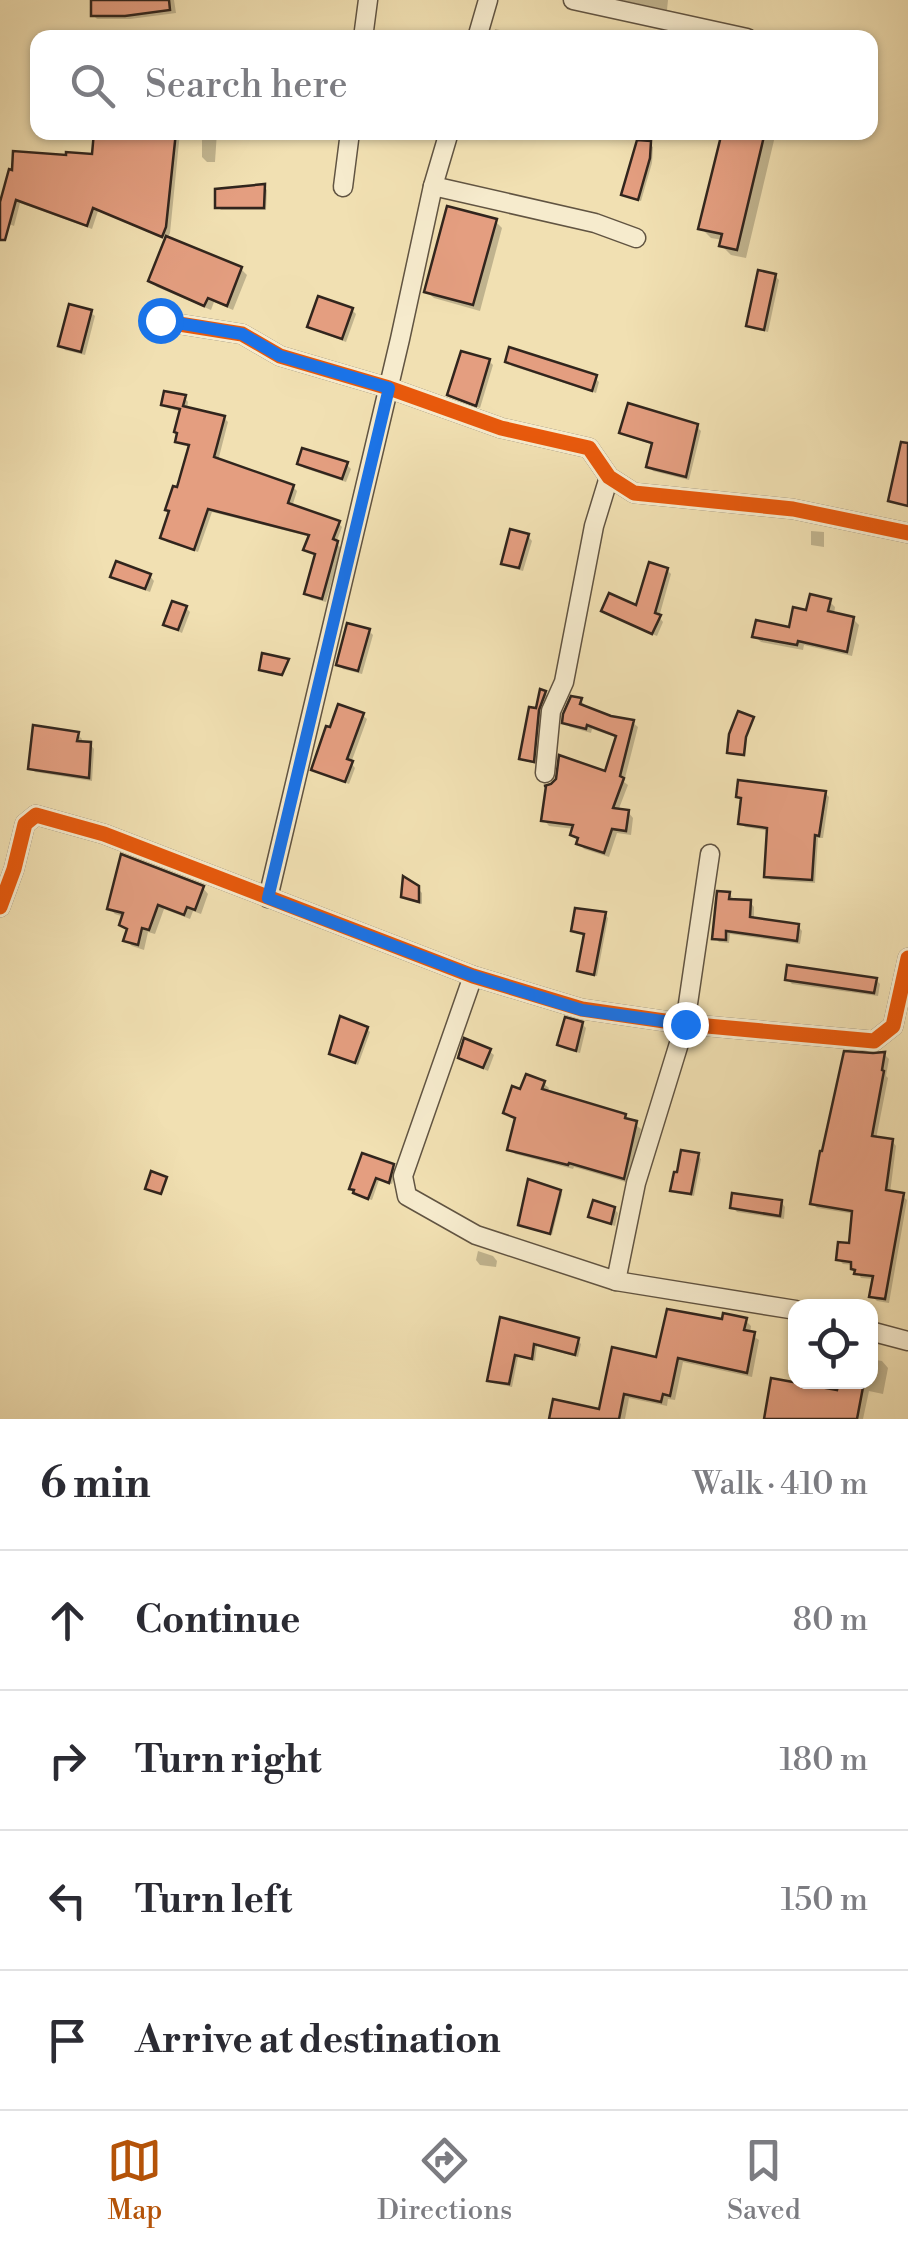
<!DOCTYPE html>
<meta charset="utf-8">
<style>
body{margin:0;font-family:"Libre Bodoni",serif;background:#f7f7f7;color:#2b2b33}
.controls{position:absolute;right:30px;bottom:30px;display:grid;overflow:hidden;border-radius:20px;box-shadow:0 2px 8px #0004}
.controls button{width:90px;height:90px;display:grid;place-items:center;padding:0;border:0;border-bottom:2px solid #e1e1e2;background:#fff;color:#2b2b33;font:50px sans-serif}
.stop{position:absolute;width:30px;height:30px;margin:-22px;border:8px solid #1a73e8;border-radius:50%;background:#fff}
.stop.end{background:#1a73e8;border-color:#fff;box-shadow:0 2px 10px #0008}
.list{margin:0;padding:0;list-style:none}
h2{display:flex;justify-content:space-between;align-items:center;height:130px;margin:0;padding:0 40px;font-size:42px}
h2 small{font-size:32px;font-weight:400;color:#7c7c81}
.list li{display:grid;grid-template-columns:65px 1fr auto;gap:30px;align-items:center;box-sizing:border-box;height:140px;padding:0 40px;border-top:2px solid #e1e1e2}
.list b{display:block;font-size:38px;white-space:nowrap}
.list em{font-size:32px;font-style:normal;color:#7c7c81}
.icon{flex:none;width:55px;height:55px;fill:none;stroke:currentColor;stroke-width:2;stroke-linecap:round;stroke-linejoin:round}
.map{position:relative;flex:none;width:908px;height:1419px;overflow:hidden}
.search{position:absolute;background:#fff;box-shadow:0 2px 8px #0004;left:30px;right:30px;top:30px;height:110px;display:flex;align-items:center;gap:25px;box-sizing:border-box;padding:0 35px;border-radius:20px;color:#7c7c81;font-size:38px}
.sheet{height:690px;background:#fff}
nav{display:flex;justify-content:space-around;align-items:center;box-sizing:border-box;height:140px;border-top:2px solid #e1e1e2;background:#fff;font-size:28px;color:#7c7c81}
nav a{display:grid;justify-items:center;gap:5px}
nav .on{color:#b45309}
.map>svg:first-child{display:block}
.shadow{fill:#0003}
.building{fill:#e49e80;stroke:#31251d;stroke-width:2.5}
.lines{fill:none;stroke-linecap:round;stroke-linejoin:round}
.street-casing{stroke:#615442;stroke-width:21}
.street{stroke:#f6ebcd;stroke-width:18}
.cycleway-casing{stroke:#f6ebcd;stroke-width:21}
.cycleway{stroke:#e8590c;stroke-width:15}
.route{stroke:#1a73e8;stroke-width:12}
</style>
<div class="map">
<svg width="908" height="1419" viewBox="0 0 908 1419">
<rect width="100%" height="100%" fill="#f1e0b2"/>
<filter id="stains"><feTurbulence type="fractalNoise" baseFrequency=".002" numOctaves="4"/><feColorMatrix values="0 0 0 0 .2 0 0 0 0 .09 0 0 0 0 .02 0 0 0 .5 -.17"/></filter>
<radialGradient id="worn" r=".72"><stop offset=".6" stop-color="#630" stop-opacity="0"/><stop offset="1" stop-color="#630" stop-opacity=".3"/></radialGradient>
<!-- shadow -->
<g class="shadow">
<path d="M131 0H174L176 13 130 19H97L93 15Z"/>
<path d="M620 0H668L667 10Z"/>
<path d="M495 29 509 32 513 38H493Z"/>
<path d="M97 132H180L170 233 167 239 98 211 92 229 20 203 14 226 0 220V211L10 173 94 156Z"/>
<path d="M202 132H217L215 162H207L202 157Z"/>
<path d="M724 132H776L746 258 731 255 721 245 723 240 711 238 701 228Z"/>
<path d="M649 144 653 147 652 163 641 201 627 197 624 194Z"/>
<path d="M264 187 267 190 266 210H221L218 207Z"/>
<path d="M495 221 502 228 480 311 434 298 427 292Z"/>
<path d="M241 269 247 275 233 310 214 302 211 310 157 287 151 281Z"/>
<path d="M775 276 779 280 768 332 753 329 749 325Z"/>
<path d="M352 310 356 314 346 342 314 330 310 326Z"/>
<path d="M90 312 95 316 85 355 65 350 61 346Z"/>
<path d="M489 361 493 365 480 408 453 398 449 395Z"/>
<path d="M508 362 595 378 599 382 596 393 512 366Z"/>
<path d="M184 397 188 402 187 409 224 418 228 422 218 461 293 487 297 491 292 507 338 523 342 527 336 543 341 548 326 602 311 598 307 594 317 556 306 550 311 537 212 512 198 552 167 542 163 538 191 447 182 445 178 441 182 412 168 408 163 404Z"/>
<path d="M697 427 701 431 689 480 653 471 649 467 654 445 626 436 622 432Z"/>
<path d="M300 464H346L351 469 346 482 304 468Z"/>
<path d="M811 531 824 532V547L811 545Z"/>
<path d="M528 536 532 541 523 571 508 567 504 563Z"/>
<path d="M667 570 671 574 659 617 663 622 657 636 608 615 604 611 638 608Z"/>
<path d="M113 576H150L154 581 150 592 117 580Z"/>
<path d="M829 601 835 607 834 615 853 619 859 625 852 656 804 645 803 650 761 642 755 636 791 630Z"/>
<path d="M186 608 190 612 182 633 171 628 166 624Z"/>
<path d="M369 631 373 635 362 674 343 669 339 665Z"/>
<path d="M545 693 548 696 541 714 536 764 525 761 522 758Z"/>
<path d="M581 701 586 706 585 709 632 722 638 727 624 782 628 785 618 811 628 812 633 818 631 835 617 833 609 857 584 849 573 835 575 829 549 826 544 820 607 774 618 738 592 729 591 733 570 727 565 722Z"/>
<path d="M362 715 367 719 351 763 355 768 349 784 319 773 314 769Z"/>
<path d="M78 735 82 739 81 744H90L94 749 92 781 35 772 31 768Z"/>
<path d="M825 793 829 797 823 838H818L815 883 771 880 766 876 770 831 745 827 741 823 743 801 738 796Z"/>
<path d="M203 888 208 894 201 914 193 911 190 919 164 909 155 934 148 932 144 950 132 946 126 940 128 931 122 925 124 917 115 914 109 908Z"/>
<path d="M417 888 422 893V904L408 900 404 896Z"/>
<path d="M729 894 733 898V902H750L754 907V920L798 926 802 931 800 944 730 934 729 943 719 942 715 938Z"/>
<path d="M605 915 608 918 597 976 583 974 580 970 586 935 577 934 573 930Z"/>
<path d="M788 980H876L880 984 878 996 792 984Z"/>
<path d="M582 1024 586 1028 580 1053 564 1049 560 1044Z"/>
<path d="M367 1029 370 1032 358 1065 332 1053Z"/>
<path d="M489 1051 494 1055 488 1071 465 1061 460 1057Z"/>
<path d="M884 1054 889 1059 886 1076 888 1078 876 1139 892 1141 896 1146 890 1193 902 1196 907 1200 889 1303 877 1301 872 1296 875 1279 861 1278 854 1265 843 1264 838 1259 852 1246 855 1214 817 1208 812 1203Z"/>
<path d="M543 1083 549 1088 547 1093 625 1116 641 1129 629 1183 574 1167 573 1169 515 1154 510 1149 517 1120 505 1112 522 1092Z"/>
<path d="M698 1156 701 1159 694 1196 676 1193 673 1190Z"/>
<path d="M393 1166 396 1170 392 1184 379 1180 372 1200 359 1196 352 1188Z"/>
<path d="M559 1192 562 1194 552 1235 521 1224Z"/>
<path d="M781 1202 785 1207 784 1219 737 1212 733 1207Z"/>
<path d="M614 1209 618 1213 615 1226 595 1220 590 1216Z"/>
<path d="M478 1251 493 1256 497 1261 496 1267 480 1265 476 1260Z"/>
<path d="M502 1320 578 1341 581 1344 578 1357 537 1346 535 1361 518 1357 512 1387 493 1383 490 1380Z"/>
<path d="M745 1320 751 1326 750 1334 759 1340 752 1377 683 1362 675 1400 668 1399 667 1406 629 1398 625 1419H551L601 1412 658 1360 724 1322Z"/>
<path d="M870 1359 882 1361 888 1368 883 1394 869 1391 863 1419H767L839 1393 842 1382H870Z"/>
</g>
<!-- building -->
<g class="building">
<path d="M91 0H169L170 10 125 16H91Z"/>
<path d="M94 132H176L166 227 162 237 93 208 87 226 16 200 5 240H0V202L9 169 12 170 13 151 66 155V152L92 154Z"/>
<path d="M722 132H765L737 250 719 246 722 234 698 229Z"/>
<path d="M637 140 651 141 650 158 638 200 621 195Z"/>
<path d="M265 184 264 208H215V189Z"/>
<path d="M447 206 497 219 473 305 424 292Z"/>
<path d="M166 236 242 267 227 306 208 298 204 306 148 281Z"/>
<path d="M758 270 776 274 764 330 746 326Z"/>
<path d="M318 296 353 308 342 339 307 327Z"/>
<path d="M69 304 92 310 81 352 58 346Z"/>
<path d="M509 347 597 375 592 391 505 362Z"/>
<path d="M461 351 490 359 476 406 447 395Z"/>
<path d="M164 391 186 395 183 406 225 416 214 457 294 485 288 503 340 521 333 539 338 541 322 599 304 594 315 554 303 550 309 535 208 509 194 550 160 538 169 511 165 510 173 486 177 487 189 445 175 442 177 433 174 432 180 409 161 405Z"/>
<path d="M628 403 698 424 686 477 646 467 652 443 619 433Z"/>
<path d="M901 442 908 443V506L888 501Z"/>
<path d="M302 448 348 462 342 479 297 464Z"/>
<path d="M510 529 529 534 519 568 501 564Z"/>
<path d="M116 561 151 574 145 589 110 577Z"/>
<path d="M649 562 668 568 655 613 661 615 652 634 601 611 609 593 636 605Z"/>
<path d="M810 594 831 599 828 611 854 617 847 652 798 641 797 645 752 637 756 620 789 627 793 607 806 610Z"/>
<path d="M172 601 187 606 178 630 163 625Z"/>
<path d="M347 623 370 629 358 671 336 665Z"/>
<path d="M262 653 289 659 282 675 259 670Z"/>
<path d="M540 689 546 691 539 710 534 762 519 759 529 707 536 708Z"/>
<path d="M571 696 582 698 580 704 611 716 634 720 620 776 624 778 613 808 629 810 626 831 612 829 604 853 576 844 578 838 570 835 573 825 541 821 546 786H544L551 784 556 779 559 755 605 771 616 736 587 725 586 729 562 723 563 714Z"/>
<path d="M338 704 364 713 347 759 353 761 345 782 311 770 326 726 330 727Z"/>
<path d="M738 711 754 717 746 737 744 755 727 753 729 734Z"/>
<path d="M33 725 79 732 77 741 91 742 89 778 28 769Z"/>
<path d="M738 780 826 791 819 836 815 835 812 880 764 877 767 828 738 824 741 798 736 797Z"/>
<path d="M121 854 204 886 195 910 187 907 184 915 158 905 149 930 142 928 138 945 123 941 127 929 119 925 123 913 107 909Z"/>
<path d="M403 876 419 886V902L401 897Z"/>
<path d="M717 891 730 892 729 899 751 900 750 917 799 924 797 941 726 931V940L712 939Z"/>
<path d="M575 908 606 912 594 975 577 971 584 934 571 931Z"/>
<path d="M787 965 877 978 874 993 785 980Z"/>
<path d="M340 1016 368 1027 355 1063 329 1054Z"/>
<path d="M565 1017 583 1022 576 1051 557 1045Z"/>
<path d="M464 1038 491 1049 483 1068 458 1058Z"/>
<path d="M844 1051 873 1053 885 1052 882 1070 884 1071 872 1136 893 1139 886 1190 904 1193 885 1299 869 1297 873 1276 854 1274 855 1270 851 1269V1262L836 1260 838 1242 849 1243 852 1211 810 1204 820 1151H822Z"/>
<path d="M526 1074 545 1081 542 1089 626 1114 625 1118 637 1121 624 1179 569 1163 568 1165 507 1150 515 1118 503 1113 512 1086 520 1089Z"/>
<path d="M681 1150 699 1153 691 1194 670 1191 674 1172H677Z"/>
<path d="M362 1153 394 1164 389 1183 376 1178 368 1199 353 1193 354 1190 349 1189Z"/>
<path d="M151 1171 167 1177 161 1194 145 1189Z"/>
<path d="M528 1179 561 1190 550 1234 518 1225Z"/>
<path d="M732 1193 782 1200 780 1216 730 1208Z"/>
<path d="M593 1200 615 1207 611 1224 588 1217Z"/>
<path d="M667 1309 722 1319 723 1313 747 1318 744 1330 755 1332 747 1373 678 1358 670 1396 663 1394 661 1402 624 1394 619 1419H549L553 1399 599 1409 612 1347 656 1357Z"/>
<path d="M500 1317 579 1338 575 1355 534 1344 532 1359 515 1355 509 1384 487 1381Z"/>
<path d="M771 1378 837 1390 839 1382H864L857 1419H764Z"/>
</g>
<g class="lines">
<!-- street casing -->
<g class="street-casing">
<g id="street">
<path d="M573 0 747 38"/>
<path d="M363 38 368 0"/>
<path d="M477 38 488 0"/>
<path d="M433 186 595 223 636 238"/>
<path d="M343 187 350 132"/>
<path d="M160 321 242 334 280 356 389 388 501 428 589 448 609 477 634 493 793 509 908 533"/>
<path d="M545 773 551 711 564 682 594 526 609 477"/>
<path d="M268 898 400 339 433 186 449 132"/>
<path d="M0 907 14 869 25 824 36 815 104 834 473 976 582 1009 685 1024 874 1041 893 1026 908 958"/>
<path d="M473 976 403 1176 407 1196 476 1235 616 1281 796 1310"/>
<path d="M616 1281 636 1183 685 1024 710 854"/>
<path d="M870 1331 908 1341"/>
</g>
</g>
<!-- street -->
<use href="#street" class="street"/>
<!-- cycleway casing -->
<g class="cycleway-casing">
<g id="cycleway">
<path d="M160 321 242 334 280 356 389 388 501 428 589 448 609 477 634 493 793 509 908 533"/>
<path d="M0 907 14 869 25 824 36 815 104 834 473 976 582 1009 685 1024 874 1041 893 1026 908 958"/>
</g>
</g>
<!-- cycleway -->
<use href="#cycleway" class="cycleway"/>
</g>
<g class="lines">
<!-- route -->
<path class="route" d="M160 320 242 334 280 356 389 388 268 898 473 976 582 1010 685 1024"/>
</g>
<rect width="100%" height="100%" filter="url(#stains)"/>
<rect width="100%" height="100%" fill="url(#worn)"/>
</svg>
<div class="controls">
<button><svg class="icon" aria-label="locate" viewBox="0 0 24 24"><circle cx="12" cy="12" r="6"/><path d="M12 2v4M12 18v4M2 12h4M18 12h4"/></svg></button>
</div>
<div class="stop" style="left:160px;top:320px"></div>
<div class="stop end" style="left:685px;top:1024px"></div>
<div class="search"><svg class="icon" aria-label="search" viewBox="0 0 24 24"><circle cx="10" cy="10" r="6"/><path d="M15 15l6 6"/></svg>Search here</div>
</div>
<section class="sheet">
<h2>6 min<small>Walk · 410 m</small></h2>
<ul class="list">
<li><svg class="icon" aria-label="ahead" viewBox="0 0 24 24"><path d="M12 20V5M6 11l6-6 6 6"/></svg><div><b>Continue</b></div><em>80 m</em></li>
<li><svg class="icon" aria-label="right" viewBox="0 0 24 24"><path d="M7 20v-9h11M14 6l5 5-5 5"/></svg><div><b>Turn right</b></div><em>180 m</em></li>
<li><svg class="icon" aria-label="left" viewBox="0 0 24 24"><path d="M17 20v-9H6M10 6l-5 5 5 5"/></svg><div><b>Turn left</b></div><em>150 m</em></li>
<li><svg class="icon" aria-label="arrive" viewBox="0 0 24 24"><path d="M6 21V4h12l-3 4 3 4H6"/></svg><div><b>Arrive at destination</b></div></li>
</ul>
</section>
<nav>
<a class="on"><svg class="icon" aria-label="map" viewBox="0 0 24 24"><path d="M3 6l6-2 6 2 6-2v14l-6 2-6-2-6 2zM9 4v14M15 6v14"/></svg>Map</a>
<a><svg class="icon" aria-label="directions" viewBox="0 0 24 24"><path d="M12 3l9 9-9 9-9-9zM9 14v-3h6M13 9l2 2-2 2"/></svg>Directions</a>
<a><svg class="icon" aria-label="saved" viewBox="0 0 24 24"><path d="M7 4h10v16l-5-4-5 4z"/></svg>Saved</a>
</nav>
